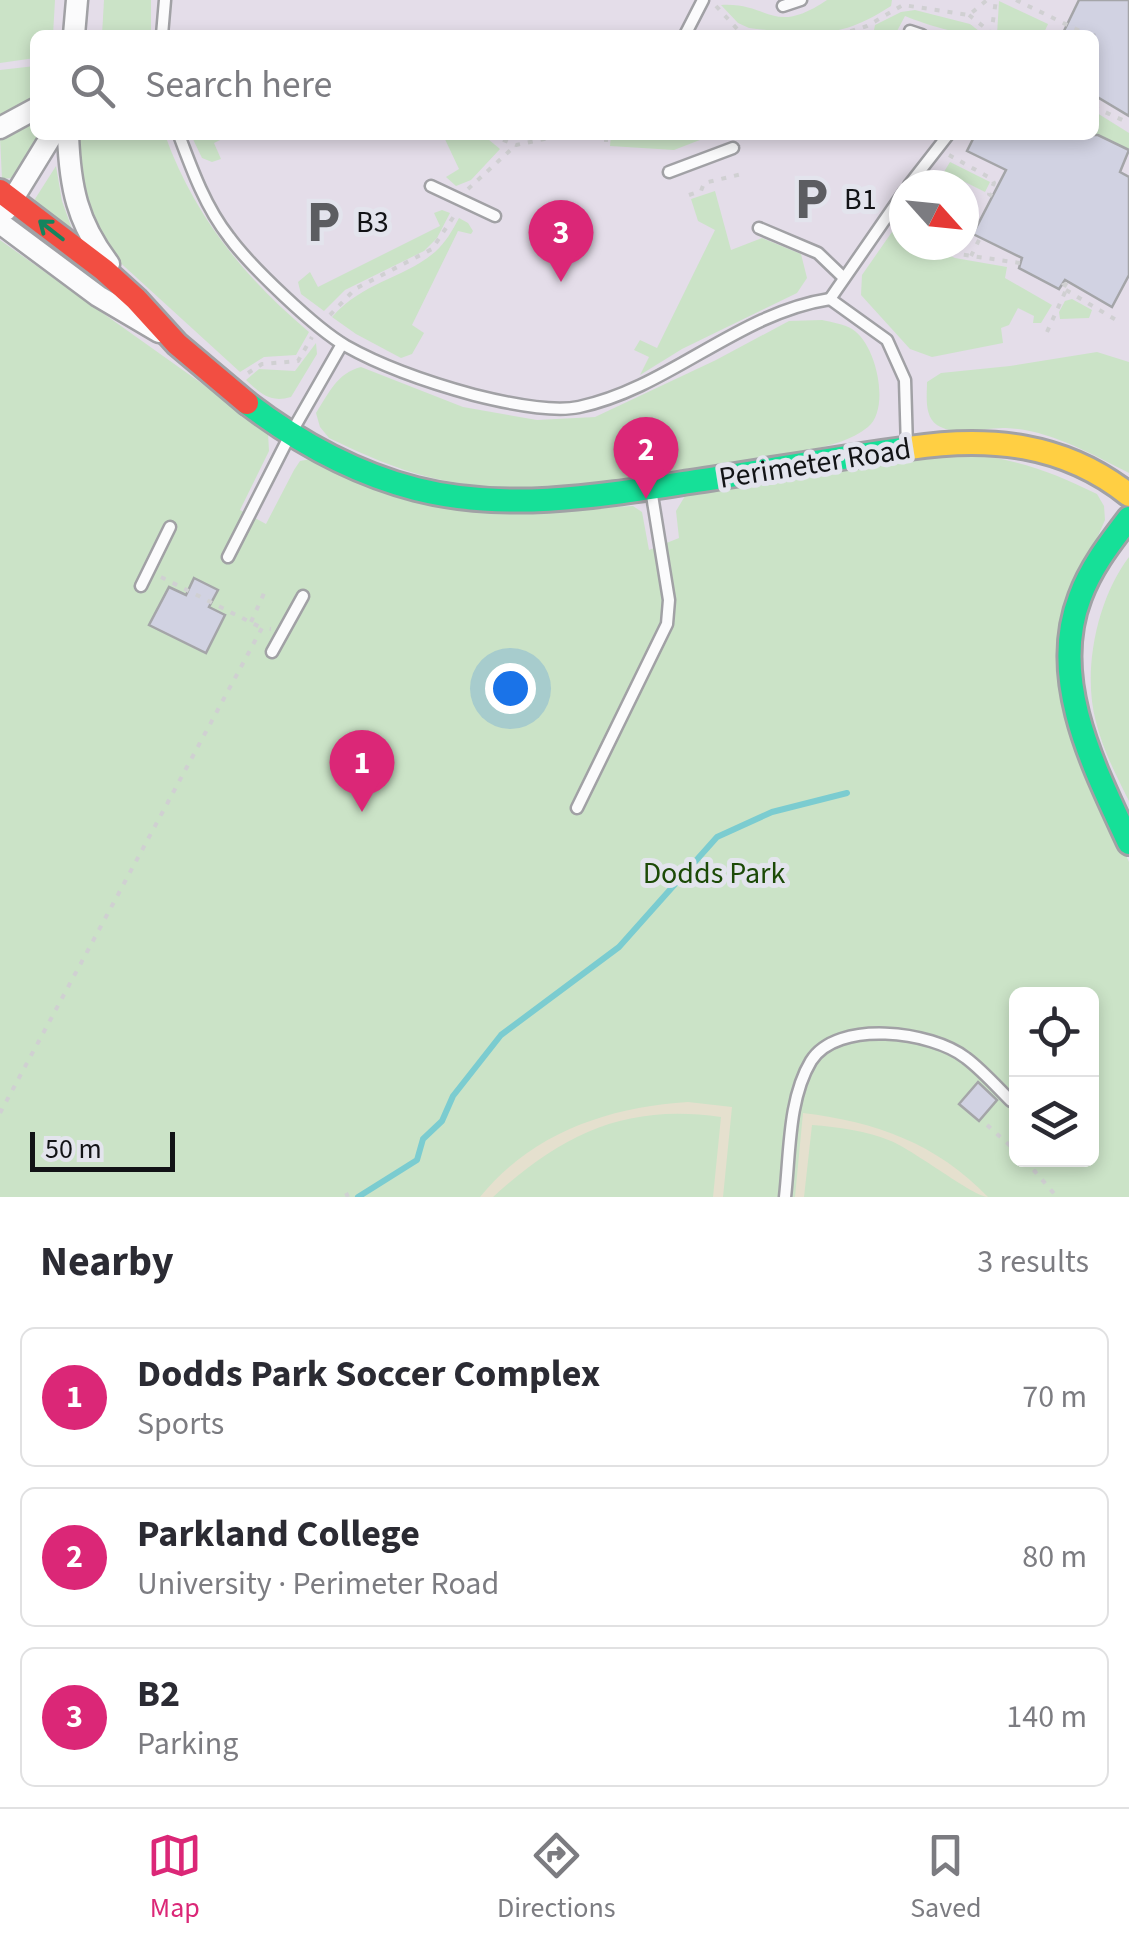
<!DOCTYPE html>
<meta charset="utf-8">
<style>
body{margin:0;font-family:"Source Sans 3",sans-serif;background:#f2f2f3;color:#2b2b33}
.controls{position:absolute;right:30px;bottom:30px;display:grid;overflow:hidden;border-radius:15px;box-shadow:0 5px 15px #0003}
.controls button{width:90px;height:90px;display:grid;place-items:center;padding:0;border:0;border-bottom:2px solid #e1e1e2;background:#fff;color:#2b2b33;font:50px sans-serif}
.compass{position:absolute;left:889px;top:170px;width:90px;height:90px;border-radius:50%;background:#fff;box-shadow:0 5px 15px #0003;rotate:117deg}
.scale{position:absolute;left:30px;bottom:25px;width:145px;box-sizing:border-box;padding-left:10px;border:5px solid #121316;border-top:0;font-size:28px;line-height:35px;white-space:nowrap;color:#121316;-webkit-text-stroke:8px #e3e4ed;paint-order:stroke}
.you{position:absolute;left:510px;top:688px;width:35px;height:35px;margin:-25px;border:8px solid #fff;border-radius:50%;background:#1a73e8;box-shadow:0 0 0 15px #1a73e833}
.badge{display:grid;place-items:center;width:65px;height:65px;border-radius:50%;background:#db2777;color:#fff;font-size:32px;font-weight:700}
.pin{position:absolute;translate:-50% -82px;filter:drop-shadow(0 2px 5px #0008)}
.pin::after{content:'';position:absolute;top:52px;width:35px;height:30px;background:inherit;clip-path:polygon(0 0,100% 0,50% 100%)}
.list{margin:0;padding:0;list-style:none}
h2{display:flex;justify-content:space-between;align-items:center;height:130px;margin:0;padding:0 40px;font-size:42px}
h2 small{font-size:32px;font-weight:400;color:#7c7c81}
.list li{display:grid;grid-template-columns:65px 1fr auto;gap:30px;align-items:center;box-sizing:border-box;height:140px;margin:0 20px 20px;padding:0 20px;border:2px solid #e1e1e2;border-radius:15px}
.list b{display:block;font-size:38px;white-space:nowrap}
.list p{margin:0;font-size:32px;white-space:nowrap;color:#7c7c81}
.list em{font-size:32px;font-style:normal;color:#7c7c81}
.icon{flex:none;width:55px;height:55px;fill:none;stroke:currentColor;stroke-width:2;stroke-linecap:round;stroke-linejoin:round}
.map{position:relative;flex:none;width:1129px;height:1197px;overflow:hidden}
.search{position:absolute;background:#fff;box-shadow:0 5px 15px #0003;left:30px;right:30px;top:30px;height:110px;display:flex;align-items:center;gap:25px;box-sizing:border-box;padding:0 35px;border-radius:15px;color:#7c7c81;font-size:38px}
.sheet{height:610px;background:#fff}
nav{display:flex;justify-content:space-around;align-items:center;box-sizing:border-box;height:140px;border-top:2px solid #e1e1e2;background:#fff;font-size:28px;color:#7c7c81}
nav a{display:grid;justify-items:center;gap:5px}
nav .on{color:#db2777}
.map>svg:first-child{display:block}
.education{fill:#e4dde9;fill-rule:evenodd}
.green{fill:#cbe3c7;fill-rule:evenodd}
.sand{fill:#e5e0ce}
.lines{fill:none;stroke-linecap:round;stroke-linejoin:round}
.stream{stroke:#7bccd0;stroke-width:6}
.building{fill:#d1d2e2;stroke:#a4a5a8;stroke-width:2.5}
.lane-casing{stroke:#a1a1a5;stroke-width:15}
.street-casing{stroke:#a1a1a5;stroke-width:25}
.fast-casing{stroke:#a1a1a5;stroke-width:28}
.slow-casing{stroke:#a1a1a5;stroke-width:28}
.jam-casing{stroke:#a1a1a5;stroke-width:28}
.path{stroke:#d0d0d2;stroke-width:4;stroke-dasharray:5 8;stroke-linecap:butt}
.lane{stroke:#fbfbfc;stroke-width:10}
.street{stroke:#fbfbfc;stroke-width:20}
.fast{stroke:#16e098;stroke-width:22}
.slow{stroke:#ffcf43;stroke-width:22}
.jam{stroke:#f24e42;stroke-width:22}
.oneway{stroke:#14845e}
.labels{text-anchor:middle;stroke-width:10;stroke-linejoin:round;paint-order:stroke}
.poi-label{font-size:30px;fill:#121316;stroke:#e3e4ed;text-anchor:start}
.street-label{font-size:30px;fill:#121316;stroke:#e3e4ed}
.park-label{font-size:30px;fill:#1c4a07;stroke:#e3e4ed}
</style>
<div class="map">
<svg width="1129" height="1197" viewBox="0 0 1129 1197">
<rect width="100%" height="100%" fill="#e5e6eb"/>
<!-- education -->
<path class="education" d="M0 0H1129V967L0 417ZM35 35H1094V135H35ZM904 185H964V245H904Z"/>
<!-- green -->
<g class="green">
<path d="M0 0H55L53 35H35V58L0 63Z"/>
<path d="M104 0H151V35H102Z"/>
<path d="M827 0H892L891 6C837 41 810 35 749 28L738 23 721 5C770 2 772 37 827 0Z"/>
<path d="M999 1 1048 24 1043 35H997Z"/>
<path d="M915 10 970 24 984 35C960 35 927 25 905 16L896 33 898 35H873L875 25 901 12Z"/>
<path d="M35 66 34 96 21 108 0 120V70Z"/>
<path d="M1097 113 1129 133V150L1094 133Z"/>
<path d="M35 118V135H41L12 178 2 179 0 137 24 128Z"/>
<path d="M82 135H165C194 216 244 277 309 332L296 355 264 357 240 372 114 257 91 227 79 188 77 149Z"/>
<path d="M191 135H230L214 143 221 159 212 162 202 158Z"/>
<path d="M443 135H483L500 149 471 180 456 186 446 177 459 169Z"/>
<path d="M611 135H704L705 138 674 150 610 146Z"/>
<path d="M950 162 990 182 985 192 959 179 955 185H936Z"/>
<path d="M56 166 62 201 76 240 37 209 35 199Z"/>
<path d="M715 191 731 250 762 238 801 254 807 278 797 293 682 349 640 375 649 357 634 350 640 340 657 348 715 230 698 221 691 199Z"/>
<path d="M442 210 450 213 437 238 424 251 345 290 324 311 301 294 298 282 310 272 318 287 440 226 434 213Z"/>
<path d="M459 218 468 223 473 231 471 234 458 231 412 325 424 333 412 354 401 358 356 334 332 317C364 281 403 279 435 252 446 242 452 231 459 218Z"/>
<path d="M894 229 904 234V245H927L955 258 1007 267 1005 278 1052 305 1041 323H1033L1034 316 1018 308 1009 325 1001 328 1003 343 932 357 910 349 861 295 862 275Z"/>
<path d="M0 240 239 410 268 433 269 451 240 510 266 524 294 470 300 461 311 459 513 513 633 506 642 512 649 550 679 538 676 511 685 496 949 454C1004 454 1049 470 1097 494L1104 506 1105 520 1080 577 1084 765 1129 862V1197H0ZM1016 994H1092V1160H1016Z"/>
<path d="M1072 299 1092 310 1089 318 1060 319 1059 312 1065 301Z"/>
<path d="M822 320C831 322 844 324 852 329 876 343 891 408 868 427 851 441 830 445 810 450 689 469 533 509 414 473 385 464 356 451 329 438L320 427 316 413C329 393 337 373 361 367L463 407 537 420 595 417 716 360 789 321Z"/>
<path d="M316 343 317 354 291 397C270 403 261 394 246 380L259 369 295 371Z"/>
<path d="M1097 352 1129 362V473C1091 454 1050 430 1006 428 986 427 955 437 937 425 924 416 927 396 927 382L941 373 1010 366Z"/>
<path d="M1129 557V801C1116 775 1103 750 1096 722 1082 671 1097 599 1129 557Z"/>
</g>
<!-- sand -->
<g class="sand">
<path d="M688 1102 732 1107 723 1197H713L721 1117C626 1103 562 1134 493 1197H480C532 1133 608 1107 688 1102Z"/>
<path d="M803 1113C876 1122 936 1143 988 1197 974 1197 915 1151 891 1141 867 1131 838 1127 812 1125L804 1197H795Z"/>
</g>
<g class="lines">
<!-- stream -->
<path class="stream" d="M358 1197 417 1160 423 1139 442 1121 453 1096 501 1035 619 947 717 837 772 812 847 793"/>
</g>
<!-- building -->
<g class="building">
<path d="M1079 0H1129V116L1094 95V35H1062Z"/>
<path d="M975 135H1098L1129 150 1120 172 1129 177V275L1112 307 1065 280 1059 289 1019 268 1022 258 973 234 1006 170 967 151Z"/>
<path d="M194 578 218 590 209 607 225 615 206 653 149 625 169 587 186 595Z"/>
<path d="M978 1082 997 1100 979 1121 959 1104Z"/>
</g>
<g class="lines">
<!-- lane casing -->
<g class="lane-casing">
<g id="lane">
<path d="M783 6 801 0"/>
<path d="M910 31 922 35"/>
<path d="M162 35 165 0"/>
<path d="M685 35 703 0"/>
<path d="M179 135C192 170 206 208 229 237 250 266 316 329 346 346 385 368 430 383 474 395 502 402 550 413 579 407 669 388 738 313 830 299L887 340 905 380 907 448"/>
<path d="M669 172 733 148"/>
<path d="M909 185 948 135"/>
<path d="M431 186 495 216"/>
<path d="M759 228 818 253 844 278"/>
<path d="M830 299 904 192"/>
<path d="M228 557 290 435 342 344"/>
<path d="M141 586 170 527"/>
<path d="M272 652 303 596"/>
<path d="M577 808 667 624 669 600 651 489"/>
<path d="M785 1197C790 1154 788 1099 811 1061 837 1019 932 1031 966 1058 982 1070 997 1087 1011 1101"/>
</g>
</g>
<!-- street casing -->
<g class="street-casing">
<g id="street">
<path d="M74 35 77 0"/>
<path d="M0 128 35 109"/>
<path d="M68 135C70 187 77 222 109 264"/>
<path d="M6 210 52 135"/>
<path d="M0 223 98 296 159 332"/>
</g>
</g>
<!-- fast casing -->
<g class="fast-casing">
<g id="fast">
<path d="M247 403C298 442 354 473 416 489 506 512 600 496 690 482 763 471 836 458 909 448"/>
<path d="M1129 518C1110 543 1091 567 1080 597 1048 680 1095 769 1129 843"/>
</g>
</g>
<!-- slow casing -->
<g class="slow-casing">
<path id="slow" d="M909 448C989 436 1064 443 1129 495"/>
</g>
<!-- jam casing -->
<g class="jam-casing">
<path id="jam" d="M0 191 104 270 136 299 177 344 247 403"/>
</g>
<!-- path -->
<g class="path">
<path d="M1016 0 1086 34"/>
<path d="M716 6 740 32"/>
<path d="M969 15 989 31"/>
<path d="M199 35H212"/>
<path d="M736 35 740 32 776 35"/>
<path d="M838 35 867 26 903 5 969 15 987 0"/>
<path d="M991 35 996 0"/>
<path d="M1094 107 1129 123"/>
<path d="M491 135 516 145 563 135"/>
<path d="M606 142V135"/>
<path d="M949 155 992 179 994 183 989 194 992 196"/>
<path d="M468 189 516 145"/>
<path d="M689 195 701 191 704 183 742 174"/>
<path d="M904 224V227"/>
<path d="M940 245 958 254 1020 263"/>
<path d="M971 256 980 238"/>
<path d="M1064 287 1070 277"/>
<path d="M1066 290 1121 323"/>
<path d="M330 315 355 289 432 249 454 216"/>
<path d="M1047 332 1066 290 1063 283"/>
<path d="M248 373 262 364 298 361 312 337"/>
<path d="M161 577 260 627"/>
<path d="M251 622 265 591"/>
<path d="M0 1113 262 628 271 629"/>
<path d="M987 1125 1016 1151"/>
<path d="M1025 1160 1057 1197"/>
<path d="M346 1193 348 1197"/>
</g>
<!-- lane -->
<use href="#lane" class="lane"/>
<!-- street -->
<use href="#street" class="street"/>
<!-- fast -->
<use href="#fast" class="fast"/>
<!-- slow -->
<use href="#slow" class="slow"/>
<!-- jam -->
<use href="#jam" class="jam"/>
</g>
<!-- one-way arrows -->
<defs><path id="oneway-shaft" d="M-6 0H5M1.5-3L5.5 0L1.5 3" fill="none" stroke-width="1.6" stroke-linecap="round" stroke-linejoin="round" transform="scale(2.5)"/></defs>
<use class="oneway" href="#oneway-shaft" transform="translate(51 230) rotate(-142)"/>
<!-- icons -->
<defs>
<g id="parking-bare" transform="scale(3.45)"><path d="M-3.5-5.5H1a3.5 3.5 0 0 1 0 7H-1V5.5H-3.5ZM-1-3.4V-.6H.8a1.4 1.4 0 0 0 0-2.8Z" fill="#5c5d61" stroke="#e3e4ed" stroke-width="2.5" paint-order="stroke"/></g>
</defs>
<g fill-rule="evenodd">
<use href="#parking-bare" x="811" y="199"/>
<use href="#parking-bare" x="323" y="222"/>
</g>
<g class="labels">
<!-- poi labels -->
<g class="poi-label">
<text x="844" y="209">B1</text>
<text x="356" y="232">B3</text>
</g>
<!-- street labels -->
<g class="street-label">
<text transform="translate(815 463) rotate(-9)" y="10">Perimeter Road</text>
</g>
<!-- park labels -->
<g class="park-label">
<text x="714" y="883">Dodds Park</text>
</g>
</g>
</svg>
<div class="controls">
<button><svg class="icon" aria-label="locate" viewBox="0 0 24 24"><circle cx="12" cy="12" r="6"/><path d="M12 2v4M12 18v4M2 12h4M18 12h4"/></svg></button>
<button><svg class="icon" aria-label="layers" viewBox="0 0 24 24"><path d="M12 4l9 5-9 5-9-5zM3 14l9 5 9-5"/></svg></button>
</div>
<svg class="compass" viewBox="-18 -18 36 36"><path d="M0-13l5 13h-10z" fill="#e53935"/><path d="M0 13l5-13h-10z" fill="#7c7c81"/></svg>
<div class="scale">50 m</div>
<div class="you"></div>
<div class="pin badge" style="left:362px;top:812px">1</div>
<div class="pin badge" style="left:646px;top:499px">2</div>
<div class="pin badge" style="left:561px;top:282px">3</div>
<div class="search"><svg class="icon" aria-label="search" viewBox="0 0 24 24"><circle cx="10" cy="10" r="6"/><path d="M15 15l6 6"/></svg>Search here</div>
</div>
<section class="sheet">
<h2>Nearby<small>3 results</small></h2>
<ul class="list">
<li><span class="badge">1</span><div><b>Dodds Park Soccer Complex</b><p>Sports</p></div><em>70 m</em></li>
<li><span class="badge">2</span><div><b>Parkland College</b><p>University · Perimeter Road</p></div><em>80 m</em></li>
<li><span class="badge">3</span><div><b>B2</b><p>Parking</p></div><em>140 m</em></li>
</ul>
</section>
<nav>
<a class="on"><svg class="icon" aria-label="map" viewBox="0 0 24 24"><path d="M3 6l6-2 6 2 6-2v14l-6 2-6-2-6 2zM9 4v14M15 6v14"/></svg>Map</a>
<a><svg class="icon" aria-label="directions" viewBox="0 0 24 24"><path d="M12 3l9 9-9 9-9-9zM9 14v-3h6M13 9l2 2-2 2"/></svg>Directions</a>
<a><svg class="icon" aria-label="saved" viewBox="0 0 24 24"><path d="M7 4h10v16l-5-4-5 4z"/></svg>Saved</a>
</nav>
